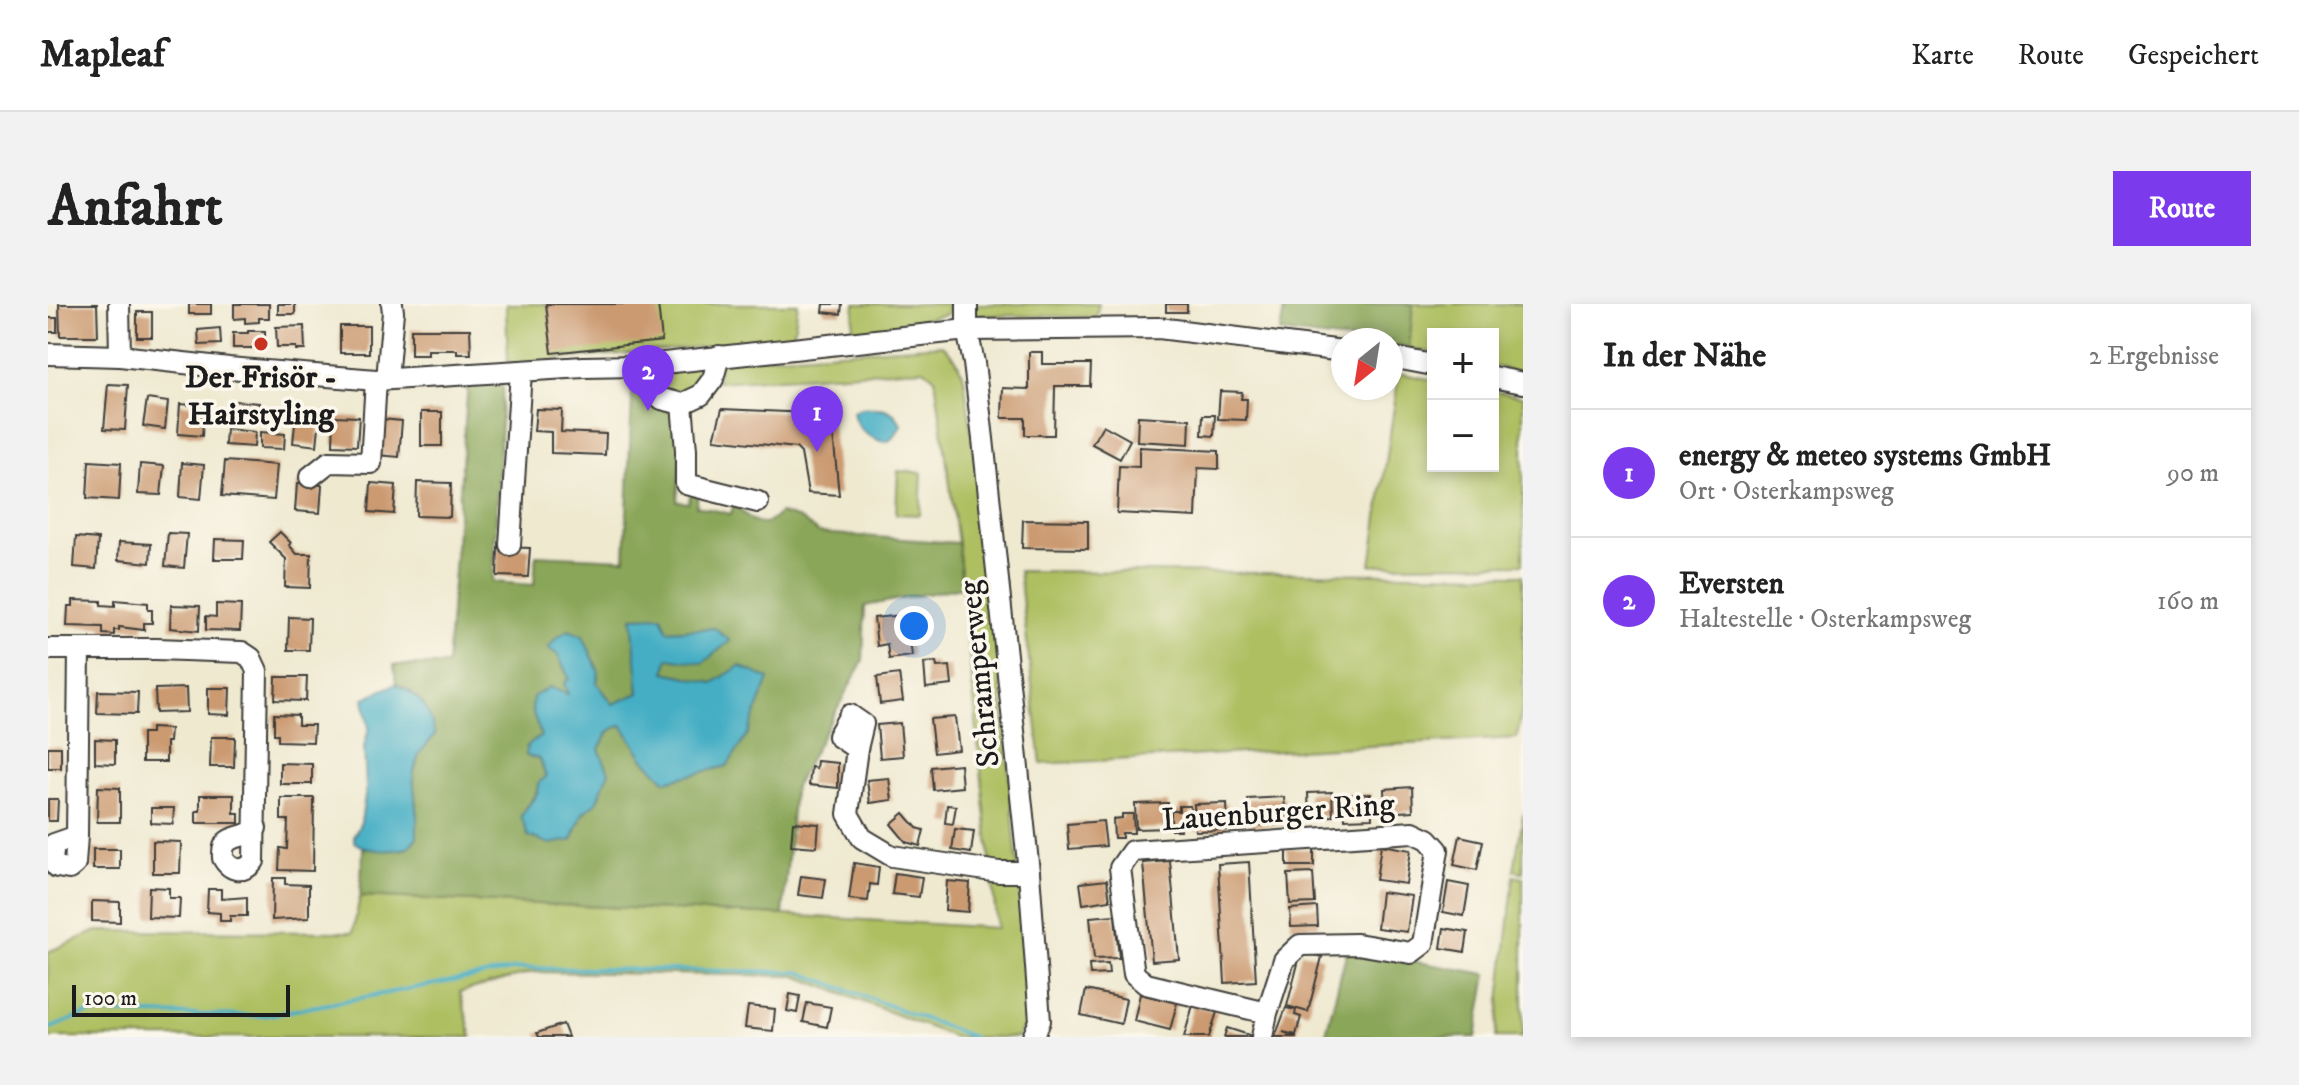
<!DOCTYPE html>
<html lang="de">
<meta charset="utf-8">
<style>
body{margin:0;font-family:"IM FELL DW Pica",serif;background:#f2f2f2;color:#222}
.controls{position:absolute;right:24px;top:24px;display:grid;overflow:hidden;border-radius:0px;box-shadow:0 4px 12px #0003}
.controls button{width:72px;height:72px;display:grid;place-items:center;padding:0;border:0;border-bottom:2px solid #e0e0e0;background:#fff;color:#222;font:40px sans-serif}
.compass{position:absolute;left:1283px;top:24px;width:72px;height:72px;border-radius:50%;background:#fff;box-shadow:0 4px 12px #0003;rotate:210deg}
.scale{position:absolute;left:24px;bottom:20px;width:218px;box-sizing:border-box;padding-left:8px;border:4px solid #1c1c1c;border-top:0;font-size:22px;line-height:28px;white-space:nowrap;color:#1c1c1c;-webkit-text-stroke:6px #fbf7ec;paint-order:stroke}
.you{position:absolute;left:866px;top:322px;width:28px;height:28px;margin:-20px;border:6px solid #fff;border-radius:50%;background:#1a73e8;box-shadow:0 0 0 12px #1a73e833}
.badge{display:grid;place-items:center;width:52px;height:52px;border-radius:50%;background:#7c3aed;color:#fff;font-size:26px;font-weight:700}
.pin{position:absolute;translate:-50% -66px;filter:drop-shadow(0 2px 4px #0008)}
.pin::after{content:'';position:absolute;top:42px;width:28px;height:24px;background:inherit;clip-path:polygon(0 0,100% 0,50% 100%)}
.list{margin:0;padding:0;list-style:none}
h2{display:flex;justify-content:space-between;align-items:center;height:104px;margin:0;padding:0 32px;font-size:34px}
h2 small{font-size:26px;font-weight:400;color:#767676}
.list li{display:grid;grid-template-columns:52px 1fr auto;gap:24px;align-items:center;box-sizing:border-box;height:128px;padding:0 32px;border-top:2px solid #e0e0e0}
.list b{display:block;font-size:30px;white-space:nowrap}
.list p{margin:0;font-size:26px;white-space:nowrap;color:#767676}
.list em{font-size:26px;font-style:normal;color:#767676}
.map{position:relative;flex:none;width:1475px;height:733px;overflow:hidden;border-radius:0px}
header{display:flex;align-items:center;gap:48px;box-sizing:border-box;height:112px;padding:0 40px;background:#fff;border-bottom:2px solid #e0e0e0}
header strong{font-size:38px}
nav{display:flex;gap:44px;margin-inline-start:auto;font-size:28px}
.intro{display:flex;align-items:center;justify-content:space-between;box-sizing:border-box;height:192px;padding:0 48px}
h1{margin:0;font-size:56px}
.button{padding:20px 36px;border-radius:0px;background:#7c3aed;color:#fff;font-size:28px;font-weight:700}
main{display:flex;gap:48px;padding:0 48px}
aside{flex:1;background:#fff;border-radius:0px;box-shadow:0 4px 12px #0003}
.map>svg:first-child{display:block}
.green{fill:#aebf62;stroke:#656e3f;stroke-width:2}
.forest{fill:#8aa658;stroke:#53613a;stroke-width:2;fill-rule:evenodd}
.water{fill:#45aec4;stroke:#306570;stroke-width:2}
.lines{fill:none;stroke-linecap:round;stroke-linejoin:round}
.stream{stroke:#45aec4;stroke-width:4}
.building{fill:#cb9a71}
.minor-casing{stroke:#3c3b37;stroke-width:24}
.minor{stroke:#fff;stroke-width:20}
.poi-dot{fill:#c8321e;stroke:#fbf7ec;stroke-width:3}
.labels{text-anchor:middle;stroke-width:7;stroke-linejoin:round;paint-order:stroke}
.poi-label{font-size:32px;font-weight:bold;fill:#1c1c1c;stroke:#fbf7ec}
.street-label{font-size:32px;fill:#1c1c1c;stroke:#fbf7ec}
</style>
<header>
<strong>Mapleaf</strong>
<nav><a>Karte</a><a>Route</a><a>Gespeichert</a></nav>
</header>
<div class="intro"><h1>Anfahrt</h1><a class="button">Route</a></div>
<main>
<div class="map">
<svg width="1475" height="733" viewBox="0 0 1475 733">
<rect width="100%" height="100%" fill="#fbf7ec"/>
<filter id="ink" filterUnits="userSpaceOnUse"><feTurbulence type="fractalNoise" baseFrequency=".0125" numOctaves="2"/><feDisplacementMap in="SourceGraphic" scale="16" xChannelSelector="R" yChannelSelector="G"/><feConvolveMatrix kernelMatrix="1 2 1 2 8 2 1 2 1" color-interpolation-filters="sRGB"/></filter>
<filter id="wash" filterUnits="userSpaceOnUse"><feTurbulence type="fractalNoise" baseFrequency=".006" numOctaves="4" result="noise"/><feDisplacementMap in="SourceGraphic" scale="32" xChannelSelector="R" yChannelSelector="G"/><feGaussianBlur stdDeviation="1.8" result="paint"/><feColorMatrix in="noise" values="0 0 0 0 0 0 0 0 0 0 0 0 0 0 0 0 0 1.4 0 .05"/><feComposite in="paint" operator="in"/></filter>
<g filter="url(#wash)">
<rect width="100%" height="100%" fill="#efe9d0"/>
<!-- green -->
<g class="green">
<path d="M458 0H750L745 35 460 60Z"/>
<path d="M807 0H901L899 10 804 31Z"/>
<path d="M927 0H1051L1048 13 927 11Z"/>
<path d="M1365 0H1475V69L1445 62V30H1385V49L1361 44Z"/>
<path d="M895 41 908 55 916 74 943 269 983 714 973 726 970 733H906L748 672 485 668 412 688 424 733H0V648L49 627 305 628 312 592 735 611 949 624 910 239 887 74 876 65 669 78 673 56Z"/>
<path d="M661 60 649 86 630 94 600 75 596 65Z"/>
<path d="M1351 69 1385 76V162H1445V87L1475 93V260L1323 261Z"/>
<path d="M850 167 874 169 872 211 848 210Z"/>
<path d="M971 267 1475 271V398L1469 434 993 460Z"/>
<path d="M1475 509V569L1466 566Z"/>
<path d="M1466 572 1475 574V733H1448Z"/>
</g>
<!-- forest -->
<g class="forest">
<path d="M1237 0H1365L1361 44 1343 41V36H1299L1232 28Z"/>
<path d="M585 69 632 106 633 148 629 197 640 199 643 189 650 191 648 202 683 210 686 199C699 214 715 230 731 209L752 215 771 229 910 239 914 283 817 302 815 357 746 484 735 611 312 592 315 544 349 546 360 544 369 533V515L365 471 371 450 364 388 348 380 346 361H399L420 78 455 75 445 278 486 281 488 251 577 255ZM585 313 620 327 667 324 620 354 617 368 665 379 596 455 574 421 561 427 551 445 548 499 535 509 524 536 473 512 498 473 491 454 479 452V442L493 432 484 406 521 391 516 380 521 374 510 351 509 333 520 327 535 333 549 379 565 400 591 390Z"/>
<path d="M1299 646 1439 670 1428 733H1277Z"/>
</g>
<!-- water -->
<g class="water">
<path d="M812 104C829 103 847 102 853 121L847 132 839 138C823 136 807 125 805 108Z"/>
<path d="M614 312 620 327 667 324 682 337 655 359 620 354 617 368 665 379 692 362 721 375 700 430 679 462 618 477 596 455 574 421 561 427 551 445 561 468 548 499 535 509 524 536 502 540 480 532 473 512 489 490 490 479 498 473 491 454 478 452 479 442 493 432 484 406 485 393 501 383 520 390 516 380 521 374 510 351 500 344 509 333 521 326 535 332 551 368 549 379 565 400 591 389 584 313Z"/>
<path d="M348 380C374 393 381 404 387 431L371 450 365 471 369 515V533L360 544C343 548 320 548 306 538V532L313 518 318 485 316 443 321 424 316 394Z"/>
</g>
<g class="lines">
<!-- stream -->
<path class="stream" d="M0 725 41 709 215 712 474 664 751 668 925 733"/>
</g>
<g id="blocks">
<!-- building -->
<g class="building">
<path d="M11 0H49L50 32H12Z"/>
<rect x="141" y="0" width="22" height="10"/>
<path d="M186 0H221V14H211V18L197 19V14L186 15Z"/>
<rect x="230" y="0" width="17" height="10"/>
<path d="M498 0H610L614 37 504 49Z"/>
<path d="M776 0H794L793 10 775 8Z"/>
<rect x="1118" y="0" width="21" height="8"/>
<rect x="89" y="8" width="15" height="25"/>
<rect x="0" y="14" width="9" height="14"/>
<path d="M256 22 257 46H248V43H229L228 23Z"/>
<rect x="292" y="22" width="29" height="27"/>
<path d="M172 24 173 40 151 41 150 26Z"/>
<path d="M363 25H422L423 50H409V46H380V51H363Z"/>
<path d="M200 27H217V44H185V29H200Z"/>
<path d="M981 48H994V60H1043L1042 82H1007L1006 131H977V114H954L955 84 981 85Z"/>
<path d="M60 80 80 81 77 126 56 125Z"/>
<path d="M1172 87 1194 88 1193 95H1199L1198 116 1170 115Z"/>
<path d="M99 95 120 98 117 125 95 122Z"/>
<path d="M186 97 211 99 210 114 185 113Z"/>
<path d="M132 100 156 102 154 132 130 130Z"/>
<path d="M488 105 514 106 513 128 558 130 557 151 503 149V128L486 127Z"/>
<path d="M674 105 783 110 791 191 760 189 753 149 748 144 666 135Z"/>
<rect x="373" y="108" width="21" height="34"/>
<path d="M248 110 272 113 269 142 245 139Z"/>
<path d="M1155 111H1167L1166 132 1154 131Z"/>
<path d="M286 112 311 113 309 142 285 141Z"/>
<path d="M1090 112 1142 115 1141 140 1089 137Z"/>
<path d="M333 115 354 117 351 153 330 151Z"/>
<path d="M1055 121 1082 136 1072 155 1044 140Z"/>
<path d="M178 125 207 128 206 143 177 141Z"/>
<path d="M212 128 237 130 236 145 212 144Z"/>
<path d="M1091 143 1171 147V165L1150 164 1148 213 1069 209 1071 162 1091 163Z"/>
<path d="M41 157 73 159 71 196 39 194Z"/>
<path d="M177 157 229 161 226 196 174 192Z"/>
<path d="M134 159 156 161 153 195 132 193Z"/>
<path d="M92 160 116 162 113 191 90 190Z"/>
<path d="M369 178 403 179 402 213 368 212Z"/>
<path d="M249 179 274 181 272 209 247 207Z"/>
<path d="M323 179 348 181 346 210 321 208Z"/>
<path d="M975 216 1040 217V245L974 244Z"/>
<path d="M232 228 243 239 241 241 249 250H263L262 284 237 283 238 255 221 238Z"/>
<path d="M120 229 139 230 136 264 117 262Z"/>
<path d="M28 233 50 235 48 265 26 263Z"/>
<path d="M167 235 196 236 195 255H166Z"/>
<path d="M71 238 103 240 102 259 70 256Z"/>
<path d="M450 243 482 244 480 273 449 272Z"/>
<path d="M25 296 53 297V301L67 302V296L100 299V306H104V319H96V326L71 323V326H66V331L55 330V323L19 322 20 302H25Z"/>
<path d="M168 300 193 301 192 327 158 326V312L168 313Z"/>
<path d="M123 301 152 302 151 327 122 324Z"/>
<path d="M855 311 858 337 862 336 864 352 841 355 839 340 829 342 826 314Z"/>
<path d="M241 313 262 314 261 346H240Z"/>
<path d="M888 358 889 363 902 362 904 381 878 384 876 359Z"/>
<path d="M851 370 855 397 832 400 829 373Z"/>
<path d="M228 373H259L258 397 227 396Z"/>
<path d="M138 384 139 408 108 409 107 385Z"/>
<path d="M160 384H182L181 411 160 410Z"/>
<path d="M50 387 90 388 89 410 49 409Z"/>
<path d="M226 410 250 411V421H266L265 438 230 437V430H226Z"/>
<path d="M907 413 911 446 886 449 882 415Z"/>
<path d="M852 419 855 452 832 454 829 421Z"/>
<path d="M103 424 122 425 121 438H118V458H94V429H103Z"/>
<path d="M163 433H187L186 463H162Z"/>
<path d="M47 435 67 436V460L47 459Z"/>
<rect x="0" y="443" width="13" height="21"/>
<path d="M769 457 790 459V484L761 481 763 463 768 464Z"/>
<path d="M232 459 264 460V480H232Z"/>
<path d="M912 460 914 483 885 486 883 463Z"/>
<path d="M841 474 844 496 822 499 819 476Z"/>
<path d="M50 483 72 484V518H49Z"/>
<path d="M1364 483 1365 507 1337 509 1336 485Z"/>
<path d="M1284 488 1285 512 1261 513 1260 489Z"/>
<path d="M1323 490 1324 514 1297 515 1296 491Z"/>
<path d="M152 491H186V509H191V519H148V507H152Z"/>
<path d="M1236 493 1238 520 1201 522 1200 495Z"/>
<path d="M233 494H266L265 567 231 566 232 544 239 545 240 516H233Z"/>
<path d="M0 495H10L9 517H0Z"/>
<path d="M1120 499 1121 524 1088 525 1087 500Z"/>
<path d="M1179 499 1180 526 1147 527 1146 500Z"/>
<path d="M899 501 908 502 905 520 897 519Z"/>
<path d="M1131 502H1142L1143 521H1131L1132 526H1123V507H1131Z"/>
<path d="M103 504H126L125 520 103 519Z"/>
<path d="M856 509 869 524 876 526 872 542 858 538 843 520Z"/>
<path d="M1074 510H1085L1086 529H1074V534H1066L1065 515 1074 514Z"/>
<path d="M1055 517 1058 542 1021 545 1019 520Z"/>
<path d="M745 518 771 520 769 543 743 541Z"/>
<path d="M907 525 926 527 923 549 904 546Z"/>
<path d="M1412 532 1435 537 1429 566 1406 561Z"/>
<path d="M105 537 133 538 132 569H105Z"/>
<path d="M1333 541 1363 546 1358 580 1328 576Z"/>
<rect x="45" y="545" width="27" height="20"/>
<rect x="1239" y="545" width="27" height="17"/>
<path d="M1122 557 1131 655 1104 657 1095 559Z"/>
<path d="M1201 558 1208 677 1177 679 1170 560Z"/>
<path d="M806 559 831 563 829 581 822 580 820 597 801 595Z"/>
<path d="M847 569 874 573 871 593 844 590Z"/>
<path d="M1265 569 1267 599 1242 600 1240 570Z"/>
<path d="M753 572 778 575 775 594 750 591Z"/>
<path d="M225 574H237V580L261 581V614L224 616Z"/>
<path d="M1059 576 1062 596 1035 600 1032 579Z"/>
<path d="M899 577 922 579 920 608 897 606Z"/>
<path d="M1400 578 1421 582 1416 612 1395 608Z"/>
<path d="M101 583 121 584V594H132L131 614 100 613Z"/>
<path d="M160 585H173V595L199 593V612H182V617H172V609L159 608Z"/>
<path d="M1333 588 1364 592 1359 628 1329 624Z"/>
<path d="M44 597 72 598V618L44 617Z"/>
<path d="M1269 603 1270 622 1243 623 1242 605Z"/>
<path d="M1067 611 1071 654 1046 655 1042 613Z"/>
<path d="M1396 624 1420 628 1417 648 1393 644Z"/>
<path d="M1253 648 1274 653 1260 708 1239 702Z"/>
<path d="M1060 660 1061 670 1042 671 1041 661Z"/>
<path d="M1038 686 1078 695 1073 720 1033 711Z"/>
<path d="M742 690 752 692 749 709 739 707Z"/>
<path d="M1092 690 1129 699 1122 726 1086 717Z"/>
<path d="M759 699 783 703 779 723 755 718Z"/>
<path d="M1145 701 1169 708 1161 733H1136Z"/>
<path d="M700 702 727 705 725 727 697 724Z"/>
<path d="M1238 704 1248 706 1247 711 1253 713 1248 731 1235 728 1249 733H1227Z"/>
<path d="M515 720 520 733H491L489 729Z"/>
<path d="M1179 724 1201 731V733H1176Z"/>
</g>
</g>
</g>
<g filter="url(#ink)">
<use href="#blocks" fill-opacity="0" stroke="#3c3b37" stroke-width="2"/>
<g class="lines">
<!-- minor casing -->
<g class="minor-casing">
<g id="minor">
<path d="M71 0 72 52"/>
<path d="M919 0V26L926 59 935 135 981 568 992 717 985 733"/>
<path d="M0 50 72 52 181 64 328 76 536 63 589 62 919 26 1111 24 1295 47"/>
<path d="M1343 53 1385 61"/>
<path d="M589 62 594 79 614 95 634 100 653 91 665 75 671 52"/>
<path d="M1445 73 1475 79"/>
<path d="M339 75 345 8 344 0"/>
<path d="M634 100 638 146V180L710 198"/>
<path d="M262 173 281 158 323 159 328 76"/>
<path d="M462 241 473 67"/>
<path d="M0 345H108L194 348 203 354 209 367 206 557C197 569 183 568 175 554 173 527 194 538 208 524"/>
<path d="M809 445 790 432 802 411 815 420 809 445 800 510 814 534 844 552 951 568H981"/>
<path d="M29 532 6 540 4 556 9 563 21 565 27 560 29 532 31 345"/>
<path d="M1214 733 1219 709 1236 656 1252 641 1309 640 1363 649 1375 640 1390 546 1380 535 1365 528 1084 547 1072 564 1086 670 1098 680 1219 709"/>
</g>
</g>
<!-- minor -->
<use href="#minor" class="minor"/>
</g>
</g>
<!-- markers -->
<circle class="poi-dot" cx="213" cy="40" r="8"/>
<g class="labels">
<!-- poi labels -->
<g class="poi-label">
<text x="213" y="83">Der Frisör -<tspan x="213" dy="37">Hairstyling</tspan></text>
</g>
<!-- street labels -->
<g class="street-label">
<text transform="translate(930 370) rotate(-96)" y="11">Schramperweg</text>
<text transform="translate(1230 507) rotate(-4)" y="11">Lauenburger Ring</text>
</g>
</g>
</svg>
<div class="controls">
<button>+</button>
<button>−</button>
</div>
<svg class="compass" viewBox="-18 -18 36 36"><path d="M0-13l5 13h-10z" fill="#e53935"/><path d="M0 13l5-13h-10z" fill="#767676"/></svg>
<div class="scale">100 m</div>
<div class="you"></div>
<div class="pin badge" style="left:769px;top:148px">1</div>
<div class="pin badge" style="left:600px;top:107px">2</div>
</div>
<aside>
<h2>In der Nähe<small>2 Ergebnisse</small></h2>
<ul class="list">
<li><span class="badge">1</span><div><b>energy &amp; meteo systems GmbH</b><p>Ort · Osterkampsweg</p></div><em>90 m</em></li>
<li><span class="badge">2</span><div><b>Eversten</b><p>Haltestelle · Osterkampsweg</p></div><em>160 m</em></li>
</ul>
</aside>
</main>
